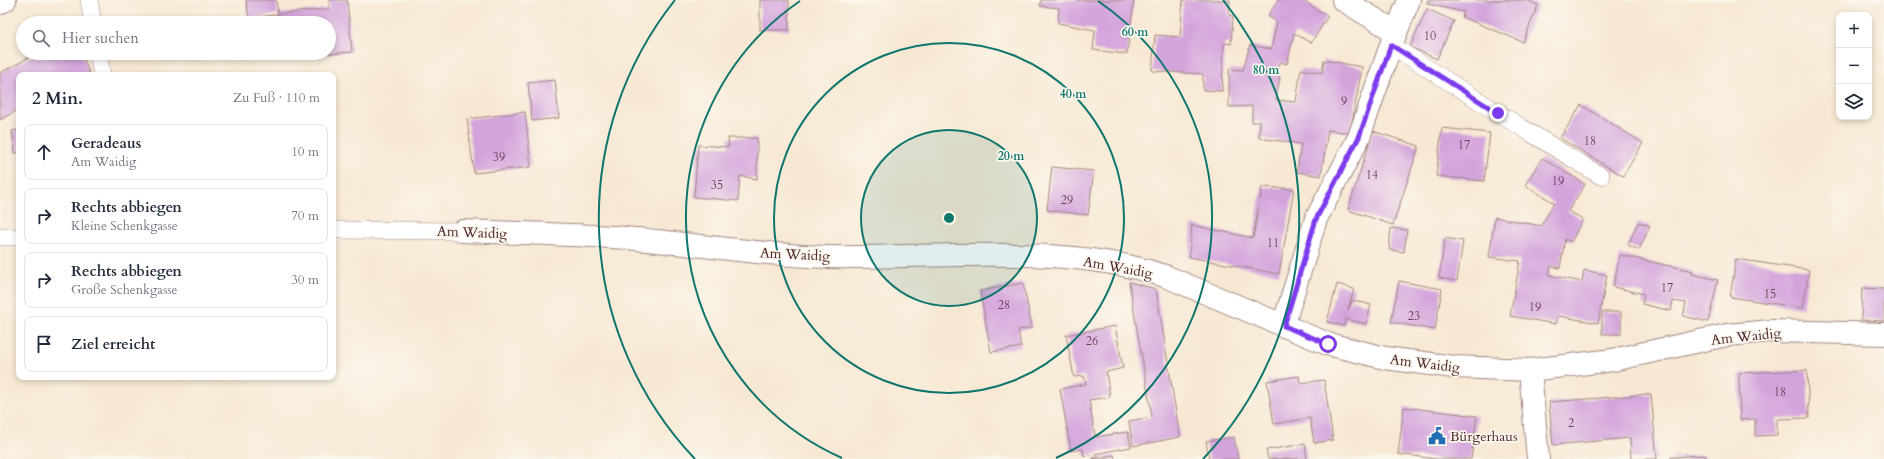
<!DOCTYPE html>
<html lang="de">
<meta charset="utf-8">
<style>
body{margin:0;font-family:Cardo,serif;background:#f2f2f3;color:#1f2937}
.controls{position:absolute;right:12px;top:12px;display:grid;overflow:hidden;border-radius:8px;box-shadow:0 2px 6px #0003}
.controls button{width:36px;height:36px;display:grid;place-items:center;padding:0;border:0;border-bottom:1px solid #e0e1e3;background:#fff;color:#1f2937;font:20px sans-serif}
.stop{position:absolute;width:12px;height:12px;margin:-9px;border:3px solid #7c3aed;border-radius:50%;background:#fff}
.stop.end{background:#7c3aed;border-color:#fff;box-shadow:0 1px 4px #0008}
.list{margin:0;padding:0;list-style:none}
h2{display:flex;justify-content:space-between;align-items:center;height:52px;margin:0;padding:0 16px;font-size:17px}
h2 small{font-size:13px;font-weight:400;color:#747a83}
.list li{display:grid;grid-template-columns:26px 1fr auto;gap:12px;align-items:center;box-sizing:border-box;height:56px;margin:0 8px 8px;padding:0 8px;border:1px solid #e0e1e3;border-radius:8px}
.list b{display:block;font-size:15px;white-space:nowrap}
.list p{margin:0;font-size:13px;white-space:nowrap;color:#747a83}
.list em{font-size:13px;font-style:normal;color:#747a83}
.icon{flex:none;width:22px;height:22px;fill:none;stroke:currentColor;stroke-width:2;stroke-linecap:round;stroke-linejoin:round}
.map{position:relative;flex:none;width:1884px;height:459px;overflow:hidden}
.search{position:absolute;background:#fff;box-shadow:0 2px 6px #0003;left:16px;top:16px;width:320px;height:44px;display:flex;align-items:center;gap:10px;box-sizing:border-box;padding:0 14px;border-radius:22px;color:#747a83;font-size:15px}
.panel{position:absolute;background:#fff;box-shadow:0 2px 6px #0003;left:16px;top:72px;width:320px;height:308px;border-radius:8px}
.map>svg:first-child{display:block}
.building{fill:#d3a3dc}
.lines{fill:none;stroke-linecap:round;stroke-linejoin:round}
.lane-casing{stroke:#a0847f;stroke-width:18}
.street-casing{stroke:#a0847f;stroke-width:24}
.secondary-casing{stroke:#a0847f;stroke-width:24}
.lane{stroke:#fff;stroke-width:17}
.street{stroke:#fff;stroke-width:22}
.secondary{stroke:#fff;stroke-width:22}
.route{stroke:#7c3aed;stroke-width:5}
.ring{fill:none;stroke:#0f766e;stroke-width:2}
.labels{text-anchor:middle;stroke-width:3.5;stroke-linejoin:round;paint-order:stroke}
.number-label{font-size:12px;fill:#6c4057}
.street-label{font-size:14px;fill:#4a1f2b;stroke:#fbf7ec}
.poi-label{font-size:14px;fill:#4a1f2b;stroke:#fbf7ec;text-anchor:start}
.centre{fill:#0f766e;stroke:#fbf7ec;stroke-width:2}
.ring-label{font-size:12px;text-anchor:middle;font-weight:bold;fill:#0f766e;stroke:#fbf7ec;stroke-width:3.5;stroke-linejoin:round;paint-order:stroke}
</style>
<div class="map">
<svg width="1884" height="459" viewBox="0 0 1884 459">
<rect width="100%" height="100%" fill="#fbf7ec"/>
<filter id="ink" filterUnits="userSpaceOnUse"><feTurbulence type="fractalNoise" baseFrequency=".025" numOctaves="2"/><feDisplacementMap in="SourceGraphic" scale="8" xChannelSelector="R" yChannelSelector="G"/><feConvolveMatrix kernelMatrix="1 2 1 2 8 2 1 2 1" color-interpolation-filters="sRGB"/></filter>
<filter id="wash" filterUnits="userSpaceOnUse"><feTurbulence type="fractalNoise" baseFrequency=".012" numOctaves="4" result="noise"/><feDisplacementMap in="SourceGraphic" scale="16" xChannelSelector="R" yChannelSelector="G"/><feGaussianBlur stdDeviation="0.9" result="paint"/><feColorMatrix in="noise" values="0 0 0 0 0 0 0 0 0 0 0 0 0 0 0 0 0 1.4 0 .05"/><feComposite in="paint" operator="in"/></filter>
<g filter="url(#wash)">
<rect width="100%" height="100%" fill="#f7e8d3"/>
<g id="blocks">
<!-- building -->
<g class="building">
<path d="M246 0H276L278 14 249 19Z"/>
<path d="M329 0H347L352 52 329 54V23H279L278 14 329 9Z"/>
<rect x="760" y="0" width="29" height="30"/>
<path d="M1041 0H1134L1127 54 1093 50 1095 30 1058 23 1059 8 1040 6Z"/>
<path d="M1183 0H1230L1229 15 1233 16 1231 44 1224 43 1222 91 1203 90V74L1152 71 1155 35 1180 37Z"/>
<path d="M1278 0H1302L1328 16 1311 43 1294 33 1287 64 1280 62 1277 75 1280 76 1276 100 1296 102 1301 69 1322 73 1324 60 1362 67 1350 133 1328 130 1321 176 1297 172 1301 144 1259 138 1260 122H1252V106L1229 107V69L1243 70 1250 45 1271 49 1277 22 1268 16Z"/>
<path d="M1428 0H1526L1538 5 1523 42 1462 17 1464 12 1427 4Z"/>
<path d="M1427 9 1454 21 1437 59 1410 47Z"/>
<path d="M37 53H81L90 75H19V109L0 120V73Z"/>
<path d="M282 53H326V54L282 58Z"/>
<path d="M555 80 559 118 532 121 528 83Z"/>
<path d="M1581 105 1643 143 1623 176 1560 138Z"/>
<path d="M525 112 531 167 474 173 467 119Z"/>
<path d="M1442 128 1490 133 1484 181 1436 176Z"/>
<path d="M19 130V152L15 153 12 131Z"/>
<path d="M1373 131 1419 146 1393 225 1348 210Z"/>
<path d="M728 138H757V179L740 176 738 201 694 197 698 145 729 147Z"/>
<path d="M1542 158 1585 184 1568 211 1583 219 1571 242 1565 239 1560 268 1551 266 1549 275 1582 282 1584 270 1607 275 1598 323 1558 316 1556 324 1510 316 1520 261 1489 257 1495 217 1541 226 1554 203 1525 185Z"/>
<path d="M1052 167 1094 171 1088 215 1047 210Z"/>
<path d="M1262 187 1294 189 1279 274 1189 257 1192 225 1253 238Z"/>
<path d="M1638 222 1650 226 1639 250 1628 245Z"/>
<path d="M1391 228 1407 230 1404 252 1389 250Z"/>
<path d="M1445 238 1463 241 1457 281 1439 278Z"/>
<path d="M1620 255 1693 271 1692 274 1718 280 1708 322 1683 316 1686 303 1673 301 1671 311 1642 304 1644 294 1613 287Z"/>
<path d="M1736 259 1809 270 1803 308 1730 297Z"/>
<path d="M1399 281 1442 289 1435 330 1391 322Z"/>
<path d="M1129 282 1156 289 1180 437 1133 446 1129 421 1152 417Z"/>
<path d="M1023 283 1032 328 1018 330 1021 347 991 352 980 291Z"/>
<path d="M1337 284 1354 289 1348 310 1352 300 1371 305 1366 324 1346 319 1344 326 1327 322Z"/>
<path d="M1862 288 1884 289V321L1861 320Z"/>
<rect x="1602" y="312" width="19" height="22"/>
<path d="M1115 326 1123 368 1106 372 1110 397 1089 400 1095 437 1128 432 1131 447 1084 456 1083 449 1071 451 1060 389 1086 384 1084 376 1074 377 1066 335Z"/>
<path d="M1807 370 1809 418 1777 419V435L1755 436V419L1740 420 1739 373Z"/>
<path d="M1299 376 1300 383 1324 380 1333 440 1314 443 1310 418 1274 424 1267 381Z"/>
<path d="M1651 394 1657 459H1631L1630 438 1553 445 1549 402Z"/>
<path d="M1404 407 1477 416 1471 459H1437L1398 454Z"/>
<path d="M1234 437 1238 459H1209L1206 441Z"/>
<path d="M1305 444 1307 459H1268L1266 450Z"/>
<path d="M1114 455 1115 459H1093V458Z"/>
<path d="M1705 455 1706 459H1671V457Z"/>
</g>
</g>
</g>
<g filter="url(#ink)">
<use href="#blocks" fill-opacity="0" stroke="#a0847f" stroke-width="1"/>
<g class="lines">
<!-- lane casing -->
<g class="lane-casing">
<g id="lane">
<path d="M89 0 93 23"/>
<path d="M1391 45 1498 113 1601 176"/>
<path d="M98 53 102 75"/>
<path d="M333 230 463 231"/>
<path d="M0 237H19"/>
</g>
</g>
<!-- street casing -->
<g class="street-casing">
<g id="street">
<path d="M1343 0 1396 32"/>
<path d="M463 231C513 233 563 234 612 237 684 242 755 255 827 257 934 259 1062 242 1165 276L1328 344 1385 358 1454 367 1530 370 1613 360 1727 335 1771 331 1884 334"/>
<path d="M1283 326 1316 219 1359 137 1391 45 1409 0"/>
<path d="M1530 370 1538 459"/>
</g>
</g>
<!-- secondary casing -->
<g class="secondary-casing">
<path id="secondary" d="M0 3 5 0"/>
</g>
<!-- lane -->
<use href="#lane" class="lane"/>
<!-- street -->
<use href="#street" class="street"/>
<!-- secondary -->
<use href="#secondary" class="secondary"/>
</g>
</g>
<g class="lines" filter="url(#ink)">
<!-- route -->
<path class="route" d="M1328 344 1284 326 1316 219 1359 137 1391 45 1498 113"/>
</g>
<!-- distance rings -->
<circle cx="949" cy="218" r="88" fill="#0f766e" fill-opacity=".12"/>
<g class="ring">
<circle cx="949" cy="218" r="88"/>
<circle cx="949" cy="218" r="175"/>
<path d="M842 458A263 263 0 0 1 800 1M1098 1A263 263 0 0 1 1056 458"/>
<path d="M695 459A350 350 0 0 1 675 0M1223 0A350 350 0 0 1 1203 459"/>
</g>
<!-- icons -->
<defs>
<g id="civic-bare" transform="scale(1.38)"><path d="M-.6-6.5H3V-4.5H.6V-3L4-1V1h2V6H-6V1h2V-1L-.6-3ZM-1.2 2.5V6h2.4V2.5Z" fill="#1f6fb2" stroke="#fbf7ec" stroke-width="2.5" paint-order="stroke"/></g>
</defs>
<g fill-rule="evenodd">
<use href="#civic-bare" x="1437" y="436"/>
</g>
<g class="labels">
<!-- number labels -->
<g class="number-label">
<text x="1430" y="40">10</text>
<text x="1344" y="105">9</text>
<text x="1590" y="145">18</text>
<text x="1464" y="149">17</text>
<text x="499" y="161">39</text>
<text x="1372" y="179">14</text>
<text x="1558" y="185">19</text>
<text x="717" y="189">35</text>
<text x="1067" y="204">29</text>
<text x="1273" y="247">11</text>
<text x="1667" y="292">17</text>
<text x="1770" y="298">15</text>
<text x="1004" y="309">28</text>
<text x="1535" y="311">19</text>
<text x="1414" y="320">23</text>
<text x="1092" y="345">26</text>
<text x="1780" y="396">18</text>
<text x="1571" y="427">2</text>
</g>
<!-- street labels -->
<g class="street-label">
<text transform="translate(472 232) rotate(2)" y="5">Am Waidig</text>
<text transform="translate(795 254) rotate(3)" y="5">Am Waidig</text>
<text transform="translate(1118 267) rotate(10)" y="5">Am Waidig</text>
<text transform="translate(1746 336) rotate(-6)" y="5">Am Waidig</text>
<text transform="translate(1425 363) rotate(7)" y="5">Am Waidig</text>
</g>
<!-- poi labels -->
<g class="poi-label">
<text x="1450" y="441">Bürgerhaus</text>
</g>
</g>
<circle cx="949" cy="218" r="6" class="centre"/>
<g class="ring-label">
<text x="1135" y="36">60 m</text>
<text x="1266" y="74">80 m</text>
<text x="1073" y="98">40 m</text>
<text x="1011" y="160">20 m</text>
</g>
</svg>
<div class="controls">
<button>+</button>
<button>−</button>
<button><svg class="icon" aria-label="layers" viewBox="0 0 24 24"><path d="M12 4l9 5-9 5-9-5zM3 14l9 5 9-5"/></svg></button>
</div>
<div class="stop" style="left:1328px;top:344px"></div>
<div class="stop end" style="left:1498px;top:113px"></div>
<div class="search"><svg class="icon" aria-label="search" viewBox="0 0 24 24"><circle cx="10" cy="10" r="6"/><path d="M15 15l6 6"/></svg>Hier suchen</div>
<section class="panel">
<h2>2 Min.<small>Zu Fuß · 110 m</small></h2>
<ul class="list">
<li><svg class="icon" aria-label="ahead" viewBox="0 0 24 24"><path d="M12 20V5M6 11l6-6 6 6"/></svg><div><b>Geradeaus</b><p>Am Waidig</p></div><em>10 m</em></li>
<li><svg class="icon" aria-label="right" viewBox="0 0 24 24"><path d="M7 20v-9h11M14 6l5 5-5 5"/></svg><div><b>Rechts abbiegen</b><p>Kleine Schenkgasse</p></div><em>70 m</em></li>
<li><svg class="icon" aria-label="right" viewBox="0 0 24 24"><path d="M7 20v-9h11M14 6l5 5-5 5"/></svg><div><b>Rechts abbiegen</b><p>Große Schenkgasse</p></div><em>30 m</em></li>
<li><svg class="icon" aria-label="arrive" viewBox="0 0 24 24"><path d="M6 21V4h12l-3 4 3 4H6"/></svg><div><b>Ziel erreicht</b></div></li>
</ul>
</section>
</div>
